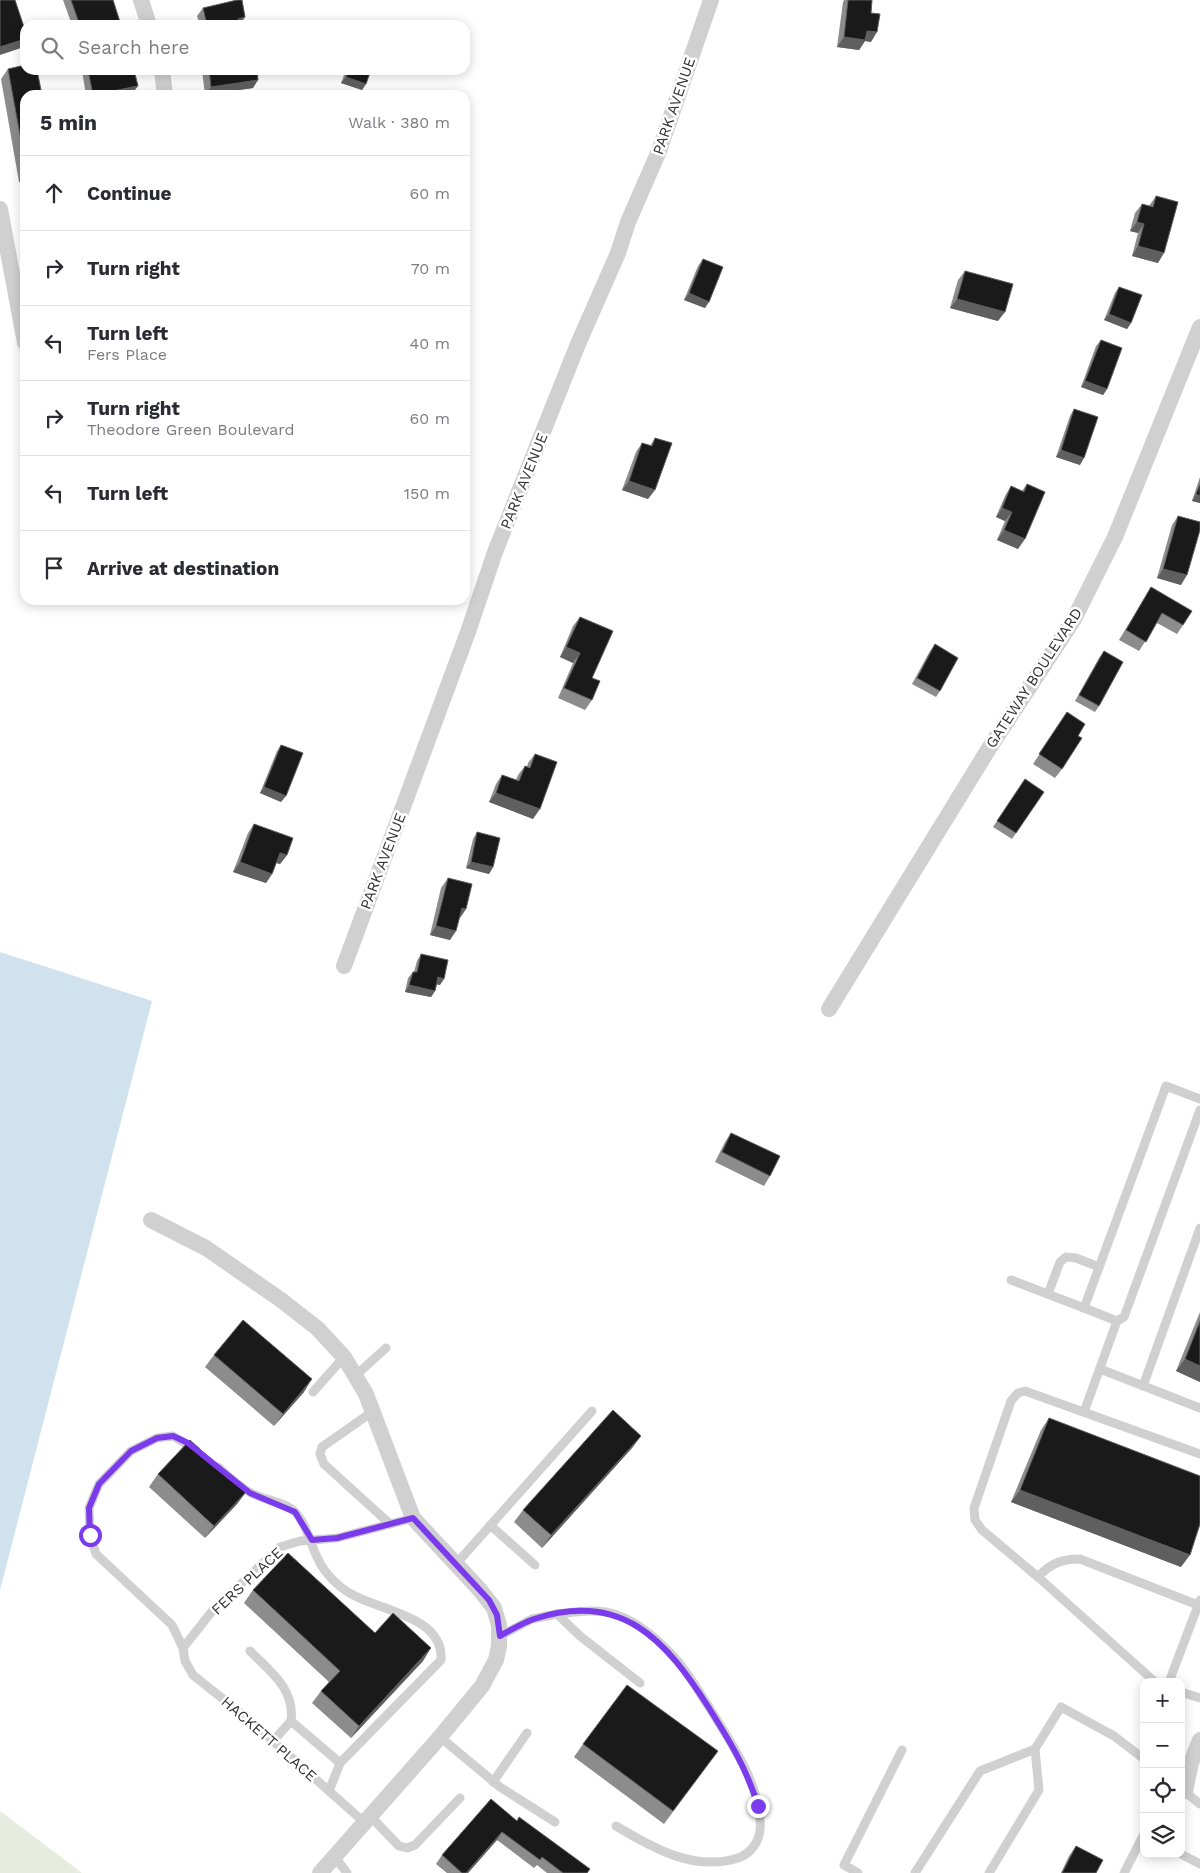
<!DOCTYPE html>
<meta charset="utf-8">
<style>
body{margin:0;font-family:"Work Sans",sans-serif;background:#f2f2f3;color:#2b2b33}
.controls{position:absolute;right:15px;bottom:15px;display:grid;overflow:hidden;border-radius:10px;box-shadow:0 2px 12px #0003}
.controls button{width:45px;height:45px;display:grid;place-items:center;padding:0;border:0;border-bottom:1px solid #e1e1e2;background:#fff;color:#2b2b33;font:25px sans-serif}
.stop{position:absolute;width:15px;height:15px;margin:-11px;border:4px solid #7c3aed;border-radius:50%;background:#fff}
.stop.end{background:#7c3aed;border-color:#fff;box-shadow:0 1px 5px #0008}
.list{margin:0;padding:0;list-style:none}
h2{display:flex;justify-content:space-between;align-items:center;height:65px;margin:0;padding:0 20px;font-size:21px}
h2 small{font-size:16px;font-weight:400;color:#7c7c81}
.list li{display:grid;grid-template-columns:32px 1fr auto;gap:15px;align-items:center;box-sizing:border-box;height:75px;padding:0 20px;border-top:1px solid #e1e1e2}
.list b{display:block;font-size:19px;white-space:nowrap}
.list p{margin:0;font-size:16px;white-space:nowrap;color:#7c7c81}
.list em{font-size:16px;font-style:normal;color:#7c7c81}
.icon{flex:none;width:28px;height:28px;fill:none;stroke:currentColor;stroke-width:2;stroke-linecap:round;stroke-linejoin:round}
.map{position:relative;flex:none;width:1200px;height:1873px;overflow:hidden}
.search{position:absolute;background:#fff;box-shadow:0 2px 12px #0003;left:20px;top:20px;width:450px;height:55px;display:flex;align-items:center;gap:12px;box-sizing:border-box;padding:0 18px;border-radius:15px;color:#7c7c81;font-size:19px}
.panel{position:absolute;background:#fff;box-shadow:0 2px 12px #0003;left:20px;top:90px;width:450px;height:515px;border-radius:15px}
.map>svg:first-child{display:block}
.green{fill:#e6ecdf}
.water{fill:#cfe2ee}
.lines{fill:none;stroke-linecap:round;stroke-linejoin:round}
.lane{stroke:#d0d0d0;stroke-width:9}
.street{stroke:#d0d0d0;stroke-width:16}
.wall{fill:#8c8c8c}
.shaded-wall{fill:#5f5f5f}
.building{fill:#1a1a1a;stroke:#5f5f5f}
.route{stroke:#7c3aed;stroke-width:6}
.labels{text-anchor:middle;stroke-width:5;stroke-linejoin:round;paint-order:stroke}
.street-label{font-size:15px;fill:#333;stroke:#fff}
</style>
<div class="map">
<svg width="1200" height="1873" viewBox="0 0 1200 1873">
<rect width="100%" height="100%" fill="#fff"/>
<!-- green -->
<path class="green" d="M0 1811 82 1873H0Z"/>
<!-- water -->
<path class="water" d="M0 952 152 1001 0 1590Z"/>
<g class="lines">
<!-- lane -->
<g class="lane">
<path d="M1011 1280 1084 1308"/>
<path d="M1048 1294 1060 1262 1066 1257 1076 1258 1099 1267"/>
<path d="M1117 1321 1124 1317 1200 1110"/>
<path d="M1100 1369 1200 1408"/>
<path d="M355 1376 386 1348"/>
<path d="M1143 1386 1200 1228"/>
<path d="M313 1392 344 1357"/>
<path d="M372 1412 322 1447 320 1454 324 1464 390 1524"/>
<path d="M1084 1412 1117 1321 1084 1308 1166 1086 1200 1099"/>
<path d="M196 1450 173 1436 157 1438 131 1451 99 1484 89 1508 90 1535 96 1554 172 1625 183 1648 185 1661 193 1675 248 1719 365 1823"/>
<path d="M218 1467C228 1476 239 1487 251 1493 264 1500 286 1502 296 1513 307 1525 310 1543 317 1557 324 1573 338 1587 353 1595 382 1611 444 1617 441 1660L340 1763"/>
<path d="M490 1525 535 1565"/>
<path d="M456 1564 592 1411"/>
<path d="M1038 1577C1051 1563 1062 1559 1080 1559L1198 1605"/>
<path d="M557 1614C576 1612 599 1608 617 1615 638 1622 660 1641 675 1658 688 1672 698 1691 709 1707 730 1742 757 1778 760 1820 762 1836 755 1850 741 1857 696 1873 655 1849 616 1826"/>
<path d="M500 1636 532 1619 557 1614 580 1636 640 1683"/>
<path d="M183 1648 213 1610 280 1547 300 1541 337 1538 413 1518"/>
<path d="M250 1651C271 1672 295 1689 291 1721"/>
<path d="M1155 1682 1038 1577 982 1530 975 1520 974 1508 1011 1401 1018 1393 1025 1391 1200 1454"/>
<path d="M1169 1682 1200 1600"/>
<path d="M1181 1692 1200 1698"/>
<path d="M440 1737 500 1787 555 1822"/>
<path d="M273 1741 291 1721 340 1763 329 1791"/>
<path d="M493 1782 527 1733"/>
<path d="M1183 1790 1200 1804"/>
<path d="M371 1817 399 1846 407 1848 415 1845 460 1798"/>
<path d="M1181 1854 1200 1864"/>
<path d="M335 1857 347 1873"/>
<path d="M858 1873 844 1865 902 1750"/>
<path d="M915 1873 980 1771 1035 1749"/>
<path d="M989 1873 1039 1790 1035 1749 1061 1707 1114 1736 1144 1759"/>
<path d="M1124 1873 1144 1834"/>
</g>
<!-- street -->
<g class="street">
<path d="M141 0 149 25"/>
<path d="M162 70 165 95"/>
<path d="M0 209 25 343"/>
<path d="M344 966 468 632 495 552 578 344 618 253 628 222 659 151 711 0"/>
<path d="M829 1009 988 750 1074 619 1115 537 1200 327"/>
<path d="M151 1220 206 1248 281 1300 317 1328 344 1357 366 1394 413 1518 480 1590 494 1608 499 1625V1646L496 1660 482 1686 440 1737 320 1873"/>
<path d="M1185 1791 1191 1763 1200 1740"/>
</g>
</g>
<!-- wall -->
<g class="wall">
<path d="M63 0H113L121 25H72Z"/>
<path d="M844 0H872L871 13V42L865 41 859 50 837 47 843 2Z"/>
<path d="M203 8 240 25H200L197 16Z"/>
<path d="M8 69 25 95V194L23 182H19L1 79Z"/>
<path d="M83 70H134L132 94 126 95H86L82 71Z"/>
<path d="M202 70H257L253 88 205 95Z"/>
<path d="M346 70H371L362 90 341 83Z"/>
<path d="M1156 196 1158 263 1132 256 1138 233 1130 231 1135 213 1142 204 1149 206Z"/>
<path d="M703 259 705 308 684 300 698 266Z"/>
<path d="M965 271 998 321 950 308 958 280Z"/>
<path d="M1119 287 1131 323 1127 329 1104 320 1115 293Z"/>
<path d="M1101 340 1107 389 1103 395 1081 387 1096 346Z"/>
<path d="M1074 409 1080 465 1056 457 1070 416Z"/>
<path d="M655 438 648 499 622 490 636 452 642 443 650 446Z"/>
<path d="M1200 477V503L1192 501Z"/>
<path d="M1027 484 1018 549 997 540 1005 521 996 517 1005 496 1011 486 1022 491Z"/>
<path d="M1178 516 1181 585 1157 578 1172 525Z"/>
<path d="M1151 587 1183 625 1177 634 1157 623 1139 651 1119 640 1145 597Z"/>
<path d="M580 617 592 678V700L585 710 558 698 573 663 560 657 573 626Z"/>
<path d="M935 644 940 691 936 697 912 684 930 651Z"/>
<path d="M1104 651 1099 706 1095 712 1075 701 1099 658Z"/>
<path d="M1061 722 1078 736 1062 769 1055 778 1033 764Z"/>
<path d="M281 745V802L260 793 277 751Z"/>
<path d="M535 754 533 819 489 802 496 784 502 775 516 780 518 775 525 766 527 767 528 763Z"/>
<path d="M1025 779 1044 792 1012 839 993 827Z"/>
<path d="M254 824 287 855 280 864 276 863 272 874 266 883 233 872 248 833Z"/>
<path d="M477 832 493 867 489 874 466 868 473 839Z"/>
<path d="M448 878 466 909 459 918 450 940 430 935 441 888Z"/>
<path d="M421 954 440 985 437 984 435 991 431 997 405 992 408 978 413 972H414L417 961Z"/>
<path d="M731 1133 770 1176 764 1186 715 1162 725 1142Z"/>
<path d="M1200 1312V1382L1176 1371Z"/>
<path d="M214 1355 304 1392 274 1426 205 1367Z"/>
<path d="M1049 1418 1181 1567 1011 1502 1041 1430Z"/>
<path d="M641 1436 632 1448 542 1548 514 1522 523 1510Z"/>
<path d="M158 1474 246 1492 237 1504 205 1538 149 1487Z"/>
<path d="M253 1590 375 1633 423 1661 351 1738 312 1703 321 1691 329 1682 244 1603Z"/>
<path d="M583 1744 718 1751 664 1824 574 1757Z"/>
<path d="M517 1821 587 1873H547L537 1865 534 1868 497 1840 468 1873H447L436 1864 442 1855Z"/>
<path d="M1076 1846 1096 1873H1061L1069 1856Z"/>
</g>
<!-- shaded-wall -->
<g class="shaded-wall">
<path d="M245 17 240 25H233L238 19Z"/>
<path d="M867 31 877 32 871 42 865 41 859 50 837 47 844 37Z"/>
<path d="M25 39V42L21 48 0 55V47Z"/>
<path d="M346 77 366 84 362 90 341 83Z"/>
<path d="M258 80 253 88 205 95 211 87Z"/>
<path d="M138 86 132 94 126 95H94Z"/>
<path d="M25 174V178L23 182H19Z"/>
<path d="M1137 222 1144 224 1138 233 1130 231Z"/>
<path d="M1138 246 1164 253 1158 263 1132 256Z"/>
<path d="M689 293 709 302 705 308 684 300Z"/>
<path d="M957 299 1005 312 998 321 950 308Z"/>
<path d="M1109 314 1131 323 1127 329 1104 320Z"/>
<path d="M1085 381 1107 389 1103 395 1081 387Z"/>
<path d="M1061 450 1084 458 1080 465 1056 457Z"/>
<path d="M629 481 655 490 648 499 622 490Z"/>
<path d="M1196 494 1200 496V503L1192 501Z"/>
<path d="M1002 508 1012 512 1005 521 996 517Z"/>
<path d="M1004 530 1025 539 1018 549 997 540Z"/>
<path d="M1163 569 1187 575 1181 585 1157 578Z"/>
<path d="M566 647 580 653 573 663 560 657Z"/>
<path d="M264 787 286 796 281 802 260 793Z"/>
<path d="M496 793 540 809 533 819 489 802Z"/>
<path d="M280 853 287 855 280 864 274 862Z"/>
<path d="M240 862 272 874 266 883 233 872Z"/>
<path d="M471 862 493 867 489 874 466 868Z"/>
<path d="M462 908 466 909 460 918 455 917Z"/>
<path d="M436 926 456 931 450 940 430 935Z"/>
<path d="M438 977 444 979 440 985 434 984Z"/>
<path d="M409 985 435 991 431 997 405 992Z"/>
<path d="M1185 1359 1200 1366V1382L1176 1371Z"/>
<path d="M312 1379 304 1392 274 1426 283 1414Z"/>
<path d="M641 1436 632 1448 542 1548 551 1535Z"/>
<path d="M1020 1490 1190 1555 1181 1567 1011 1502Z"/>
<path d="M246 1492 237 1504 205 1538 214 1526Z"/>
<path d="M431 1648 423 1661 351 1738 359 1726Z"/>
<path d="M502 1832 497 1840 468 1873H466Z"/>
</g>
<!-- building -->
<g class="building">
<path d="M0 0H15L25 30V39L0 47Z"/>
<path d="M71 0H113L121 25H77L76 21 78 20Z"/>
<path d="M237 0H242L245 17 238 19 239 25H207L203 8Z"/>
<path d="M848 0H872L871 13 880 14 877 32 867 31 865 40 844 37Z"/>
<path d="M25 65V70H37L42 95H25V162L8 69Z"/>
<path d="M88 70H134L138 86 93 95Z"/>
<path d="M209 70H257L258 80 211 87Z"/>
<path d="M348 70H371L366 84 346 77Z"/>
<path d="M1156 196 1178 202 1164 253 1138 246 1144 224 1137 222 1142 204 1153 207Z"/>
<path d="M703 259 723 267 709 302 689 293Z"/>
<path d="M965 271 1013 284 1005 312 957 299Z"/>
<path d="M1119 287 1142 295 1131 323 1109 314Z"/>
<path d="M1101 340 1122 348 1107 389 1085 381Z"/>
<path d="M1074 409 1098 417 1084 458 1061 450Z"/>
<path d="M655 438 672 443 655 490 629 481 642 443 652 446Z"/>
<path d="M1027 484 1045 492 1025 539 1004 530 1012 512 1002 508 1011 486 1024 492Z"/>
<path d="M1200 484V496L1196 494Z"/>
<path d="M1178 516 1200 522V530L1187 575 1163 569Z"/>
<path d="M1151 587 1192 611 1183 625 1162 613 1146 642 1126 630Z"/>
<path d="M580 617 613 631 592 678 600 681 592 700 564 688 580 653 566 647Z"/>
<path d="M935 644 958 658 940 691 917 678Z"/>
<path d="M1104 651 1123 662 1099 706 1079 695Z"/>
<path d="M1067 712 1085 724 1078 736 1082 738 1062 769 1039 754Z"/>
<path d="M281 745 303 753 286 796 264 787Z"/>
<path d="M535 754 557 762 540 809 496 793 502 775 519 781 525 766 530 768Z"/>
<path d="M1025 779 1044 792 1016 833 997 821Z"/>
<path d="M254 824 293 838 287 855 280 853 272 874 240 862Z"/>
<path d="M477 832 500 838 493 867 471 862Z"/>
<path d="M448 878 472 884 466 909 462 908 456 931 436 926Z"/>
<path d="M421 954 448 960 444 979 438 977 435 991 409 985 413 972H417Z"/>
<path d="M731 1133 780 1156 770 1176 722 1152Z"/>
<path d="M243 1320 312 1379 283 1414 214 1355Z"/>
<path d="M1200 1321V1366L1185 1359Z"/>
<path d="M613 1410 641 1436 551 1535 523 1510Z"/>
<path d="M1049 1418 1200 1476V1524L1190 1555 1020 1490Z"/>
<path d="M190 1440 246 1492 214 1526 158 1474Z"/>
<path d="M288 1553 375 1633 393 1613 431 1648 359 1726 321 1691 340 1671 253 1590Z"/>
<path d="M627 1685 718 1751 673 1811 583 1744Z"/>
<path d="M491 1799 517 1821 519 1817 590 1869 587 1873H563L542 1857 540 1860 502 1832 466 1873H462L442 1855Z"/>
<path d="M1076 1846 1103 1860 1096 1873H1062Z"/>
</g>
<g class="lines">
<!-- route -->
<path class="route" d="M90 1535 89 1508 99 1484 131 1451 157 1438 173 1436 188 1443 250 1493 295 1512 312 1540 337 1538 413 1518 489 1600 497 1615 500 1636C511 1630 522 1623 534 1619 622 1590 666 1640 709 1708 729 1740 747 1769 758 1806"/>
</g>
<g class="labels">
<!-- street labels -->
<g class="street-label">
<text transform="translate(674 106) rotate(-71)" y="5">PARK AVENUE</text>
<text transform="translate(524 481) rotate(-68)" y="5">PARK AVENUE</text>
<text transform="translate(1034 678) rotate(-57)" y="5">GATEWAY BOULEVARD</text>
<text transform="translate(383 861) rotate(-69)" y="5">PARK AVENUE</text>
<text transform="translate(247 1581) rotate(-43)" y="5">FERS PLACE</text>
<text transform="translate(269 1739) rotate(41)" y="5">HACKETT PLACE</text>
</g>
</g>
</svg>
<div class="controls">
<button>+</button>
<button>−</button>
<button><svg class="icon" aria-label="locate" viewBox="0 0 24 24"><circle cx="12" cy="12" r="6"/><path d="M12 2v4M12 18v4M2 12h4M18 12h4"/></svg></button>
<button><svg class="icon" aria-label="layers" viewBox="0 0 24 24"><path d="M12 4l9 5-9 5-9-5zM3 14l9 5 9-5"/></svg></button>
</div>
<div class="stop" style="left:90px;top:1535px"></div>
<div class="stop end" style="left:758px;top:1806px"></div>
<div class="search"><svg class="icon" aria-label="search" viewBox="0 0 24 24"><circle cx="10" cy="10" r="6"/><path d="M15 15l6 6"/></svg>Search here</div>
<section class="panel">
<h2>5 min<small>Walk · 380 m</small></h2>
<ul class="list">
<li><svg class="icon" aria-label="ahead" viewBox="0 0 24 24"><path d="M12 20V5M6 11l6-6 6 6"/></svg><div><b>Continue</b></div><em>60 m</em></li>
<li><svg class="icon" aria-label="right" viewBox="0 0 24 24"><path d="M7 20v-9h11M14 6l5 5-5 5"/></svg><div><b>Turn right</b></div><em>70 m</em></li>
<li><svg class="icon" aria-label="left" viewBox="0 0 24 24"><path d="M17 20v-9H6M10 6l-5 5 5 5"/></svg><div><b>Turn left</b><p>Fers Place</p></div><em>40 m</em></li>
<li><svg class="icon" aria-label="right" viewBox="0 0 24 24"><path d="M7 20v-9h11M14 6l5 5-5 5"/></svg><div><b>Turn right</b><p>Theodore Green Boulevard</p></div><em>60 m</em></li>
<li><svg class="icon" aria-label="left" viewBox="0 0 24 24"><path d="M17 20v-9H6M10 6l-5 5 5 5"/></svg><div><b>Turn left</b></div><em>150 m</em></li>
<li><svg class="icon" aria-label="arrive" viewBox="0 0 24 24"><path d="M6 21V4h12l-3 4 3 4H6"/></svg><div><b>Arrive at destination</b></div></li>
</ul>
</section>
</div>
